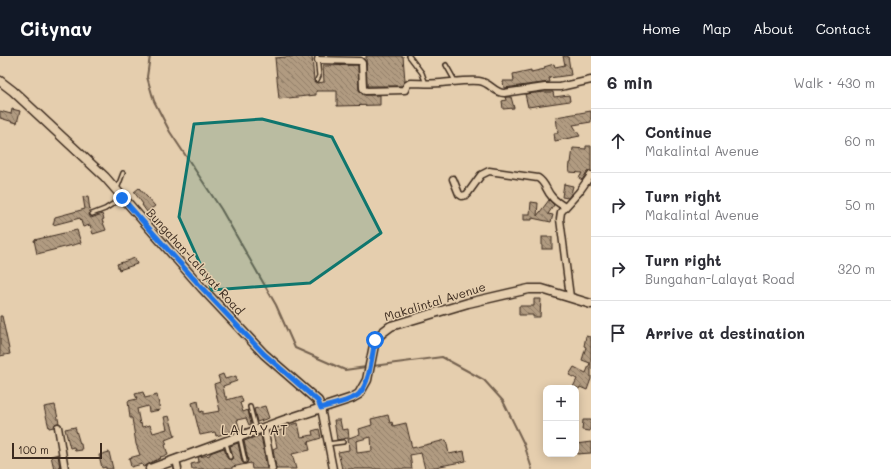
<!DOCTYPE html>
<meta charset="utf-8">
<style>
body{margin:0;font-family:Mali,sans-serif;background:#f7f7f7;color:#2b2b33}
.controls{position:absolute;right:12px;bottom:12px;display:grid;overflow:hidden;border-radius:8px;box-shadow:0 2px 10px #0003}
.controls button{width:36px;height:36px;display:grid;place-items:center;padding:0;border:0;border-bottom:1px solid #e1e1e2;background:#fff;color:#2b2b33;font:20px sans-serif}
.scale{position:absolute;left:12px;bottom:10px;width:90px;box-sizing:border-box;padding-left:4px;border:2px solid #3b2a1e;border-top:0;font-size:11px;line-height:14px;white-space:nowrap;color:#3b2a1e;-webkit-text-stroke:3px #e5ceae;paint-order:stroke}
.stop{position:absolute;width:12px;height:12px;margin:-9px;border:3px solid #1a73e8;border-radius:50%;background:#fff}
.stop.end{background:#1a73e8;border-color:#fff;box-shadow:0 1px 4px #0008}
.list{margin:0;padding:0;list-style:none}
h2{display:flex;justify-content:space-between;align-items:center;height:52px;margin:0;padding:0 16px;font-size:17px}
h2 small{font-size:13px;font-weight:400;color:#7c7c81}
.list li{display:grid;grid-template-columns:26px 1fr auto;gap:12px;align-items:center;box-sizing:border-box;height:64px;padding:0 16px;border-top:1px solid #e1e1e2}
.list b{display:block;font-size:15px;white-space:nowrap}
.list p{margin:0;font-size:13px;white-space:nowrap;color:#7c7c81}
.list em{font-size:13px;font-style:normal;color:#7c7c81}
.icon{flex:none;width:22px;height:22px;fill:none;stroke:currentColor;stroke-width:2;stroke-linecap:round;stroke-linejoin:round}
.map{position:relative;flex:none;width:591px;height:413px;overflow:hidden}
header{display:flex;align-items:center;gap:24px;box-sizing:border-box;height:56px;padding:0 20px;background:#111827;color:#fff}
header strong{font-size:19px}
nav{display:flex;gap:22px;margin-inline-start:auto;font-size:14px}
main{display:flex}
aside{flex:1;background:#fff}
.map>svg:first-child{display:block}
.lines{fill:none;stroke-linecap:round;stroke-linejoin:round}
.stream{stroke:#75624f;stroke-width:2}
.building{fill:url(#building-back-hatch);stroke:#3b2a1e;fill-rule:evenodd}
.lane-casing{stroke:#3b2a1e;stroke-width:6}
.street-casing{stroke:#3b2a1e;stroke-width:9}
.secondary-casing{stroke:#3b2a1e;stroke-width:11}
.lane{stroke:#e5ceae;stroke-width:3}
.street{stroke:#e5ceae;stroke-width:6}
.secondary{stroke:#e5ceae;stroke-width:8}
.route{stroke:#1a73e8;stroke-width:5}
.marked{fill:#0f766e;fill-opacity:0.2;stroke:#0f766e;stroke-width:3;stroke-linejoin:round}
.labels{text-anchor:middle;stroke-width:3;stroke-linejoin:round;paint-order:stroke}
.street-label{font-size:12px;fill:#3b2a1e;stroke:#e5ceae}
.quarter-label{font-size:14px;letter-spacing:1px;fill:#3b2a1e;stroke:#e5ceae}
</style>
<header>
<strong>Citynav</strong>
<nav><a>Home</a><a>Map</a><a>About</a><a>Contact</a></nav>
</header>
<main>
<div class="map">
<svg width="591" height="413" viewBox="0 0 591 413">
<defs>
<pattern id="building-back-hatch" width="6" height="6" patternUnits="userSpaceOnUse"><rect width="6" height="6" fill="#b19b81"/><path d="M-1 5l2 2M0 0l6 6M5-1l2 2" fill="none" stroke="#917f69"/></pattern>
</defs>
<rect width="100%" height="100%" fill="#e5ceae"/>
<filter id="ink" filterUnits="userSpaceOnUse"><feTurbulence type="fractalNoise" baseFrequency=".025" numOctaves="2"/><feDisplacementMap in="SourceGraphic" scale="8" xChannelSelector="R" yChannelSelector="G"/><feConvolveMatrix kernelMatrix="1 2 1 2 8 2 1 2 1" color-interpolation-filters="sRGB"/></filter>
<g filter="url(#ink)">
<g class="lines">
<!-- stream -->
<g class="stream">
<path d="M150 0 147 21 154 45 170 76 221 153 276 249 295 292 345 314 366 311"/>
<path d="M373 310 442 301 484 324 503 345 524 388 532 413"/>
</g>
</g>
<!-- building -->
<g class="building">
<path d="M297 0H312L314 25 317 27 324 26 323 10 358 9 359 34 365 39H380V49L337 50V35H316V39L279 43 275 2Z"/>
<path d="M366 0H403L405 25 402 30H367Z"/>
<path d="M563 0H568L571 19 549 22 550 26 504 32 503 25H514L513 18 531 14V16L545 13 544 11 554 8 555 11 565 9Z"/>
<path d="M545 36H553L554 41 569 39 570 45 528 51 525 38Z"/>
<path d="M505 41H511L514 52 503 53 502 45 506 44Z"/>
<path d="M12 53 20 55 17 67 0 62V55L11 58Z"/>
<path d="M591 55V66L573 69 580 80 555 85 554 77H558L556 61Z"/>
<path d="M586 90H591V114L587 116 582 124 579 122 582 117 569 116 570 107H571L573 92 586 93Z"/>
<path d="M564 128 573 130 571 138 568 142 562 141Z"/>
<path d="M139 132 155 150 147 156 142 149 143 148 134 136Z"/>
<path d="M88 140 90 155 89 159 91 162 102 158 104 163 102 164 106 174 93 178 90 169 83 171 80 162 53 169 55 161 85 153 83 141Z"/>
<path d="M549 144 554 149 548 158 553 159 551 166 532 162V164H524V158H530L531 146 538 147 537 160Z"/>
<path d="M77 174 81 187 37 198 34 184Z"/>
<rect x="542" y="181" width="10" height="12"/>
<path d="M135 202 137 208 119 214 117 208Z"/>
<path d="M534 243H541L540 261H533V259H519V250H534Z"/>
<path d="M0 260H2L10 298 0 300Z"/>
<path d="M586 280 590 281 591 280V323L587 334 580 331 579 333 573 331 577 323 569 319 574 311 586 317 590 307 582 304 586 291 584 290Z"/>
<path d="M223 318 225 323 236 320 237 325 223 330 225 341H227V344L241 340 243 346 240 347 243 356 248 354 251 368 249 369 246 362 237 364 240 374 223 377 224 378 216 380 215 376 200 379 192 347 198 345 200 356 203 355V358L220 355 214 328 220 326 218 320Z"/>
<path d="M143 336 145 342 157 339 160 354 149 356 148 350 137 353 140 368 141 367 142 371 150 369 153 377 167 373 164 361 169 360 175 380 165 384 167 388 165 389 168 399 160 401 161 402 152 406 146 410 143 411 142 408 131 411 129 402 140 399 136 388 132 362H130L128 345 137 343 135 338Z"/>
<path d="M55 349 59 367 55 368 54 371 49 372 44 351Z"/>
<path d="M265 350 269 362 257 366 254 353Z"/>
<path d="M388 359 390 367 392 366 393 370 406 367 412 392 446 384 449 398 464 395 466 405 425 413 421 397 410 399 412 413H342L338 396 349 394 348 382 337 384 334 364H340L342 374 348 373 349 382 360 378 359 373 372 369 371 363ZM371 381 372 395 357 397 356 385Z"/>
<path d="M583 364H591L590 375 582 374Z"/>
<path d="M298 367 301 381 313 379 312 375 319 373 321 382 308 386 310 394 292 398 296 413H276L273 393 277 391 274 377 290 371 289 369Z"/>
<path d="M75 371 80 388H81L82 394 75 395 74 391 70 392 65 373Z"/>
<path d="M261 379 267 413H252L251 407 232 411V413H192L191 408 199 406 198 401 210 399V397L224 392 227 402 231 404 233 401 230 390 238 387 242 406 246 408 248 404 244 385Z"/>
<path d="M591 386V397L577 398 576 388Z"/>
<path d="M109 396 113 413H106V411L102 412 99 399Z"/>
<path d="M58 398 60 413H54L51 400Z"/>
</g>
<g class="lines">
<!-- lane casing -->
<g class="lane-casing">
<g id="lane">
<path d="M409 0 422 17 426 28"/>
<path d="M446 9 455 25"/>
<path d="M317 24 319 20 317 0"/>
<path d="M117 133 123 117"/>
<path d="M92 158 105 153 122 142"/>
<path d="M250 351 256 374"/>
<path d="M240 382 245 405"/>
<path d="M226 387 230 401"/>
<path d="M327 388 343 386"/>
</g>
</g>
<!-- street casing -->
<g class="street-casing">
<g id="street">
<path d="M318 4 360 5 362 7 363 32 365 35 405 34 407 29 410 27C420 27 431 28 441 27 454 26 466 24 479 25 490 26 494 37 504 37L545 31H560L591 24"/>
<path d="M453 123 459 138 462 140 466 139 468 137 481 119 489 115 538 122C546 127 546 135 552 141 555 145 560 148 565 151"/>
<path d="M570 241 560 163 561 156 579 136 591 119"/>
<path d="M321 352 333 413"/>
<path d="M58 371 65 413"/>
<path d="M264 371 272 413"/>
<path d="M176 403 178 413"/>
</g>
</g>
<!-- secondary casing -->
<g class="secondary-casing">
<g id="secondary">
<path d="M0 25 13 35 105 121 202 232 264 298 318 345 321 352"/>
<path d="M150 413 285 364 352 342 359 338 367 324 375 284 383 276 391 270 468 247 529 233H542L591 248"/>
</g>
</g>
<!-- lane -->
<use href="#lane" class="lane"/>
<!-- street -->
<use href="#street" class="street"/>
<!-- secondary -->
<use href="#secondary" class="secondary"/>
</g>
</g>
<g class="lines" filter="url(#ink)">
<!-- route -->
<path class="route" d="M122 142 202 232 264 298 318 345 321 352C330 349 352 345 359 338 370 327 372 299 375 284"/>
</g>
<!-- marked area -->
<path class="marked" d="M262 63 332 81 381 177 310 227 212 234 179 161 194 68Z"/>
<g class="labels">
<!-- street labels -->
<g class="street-label">
<text transform="translate(195 206) rotate(48)" y="4">Bungahan-Lalayat Road</text>
<text transform="translate(435 246) rotate(-17)" y="4">Makalintal Avenue</text>
</g>
<!-- quarter labels -->
<g class="quarter-label">
<text x="255" y="379">LALAYAT</text>
</g>
</g>
</svg>
<div class="controls">
<button>+</button>
<button>−</button>
</div>
<div class="scale">100 m</div>
<div class="stop" style="left:375px;top:284px"></div>
<div class="stop end" style="left:122px;top:142px"></div>
</div>
<aside>
<h2>6 min<small>Walk · 430 m</small></h2>
<ul class="list">
<li><svg class="icon" aria-label="ahead" viewBox="0 0 24 24"><path d="M12 20V5M6 11l6-6 6 6"/></svg><div><b>Continue</b><p>Makalintal Avenue</p></div><em>60 m</em></li>
<li><svg class="icon" aria-label="right" viewBox="0 0 24 24"><path d="M7 20v-9h11M14 6l5 5-5 5"/></svg><div><b>Turn right</b><p>Makalintal Avenue</p></div><em>50 m</em></li>
<li><svg class="icon" aria-label="right" viewBox="0 0 24 24"><path d="M7 20v-9h11M14 6l5 5-5 5"/></svg><div><b>Turn right</b><p>Bungahan-Lalayat Road</p></div><em>320 m</em></li>
<li><svg class="icon" aria-label="arrive" viewBox="0 0 24 24"><path d="M6 21V4h12l-3 4 3 4H6"/></svg><div><b>Arrive at destination</b></div></li>
</ul>
</aside>
</main>
